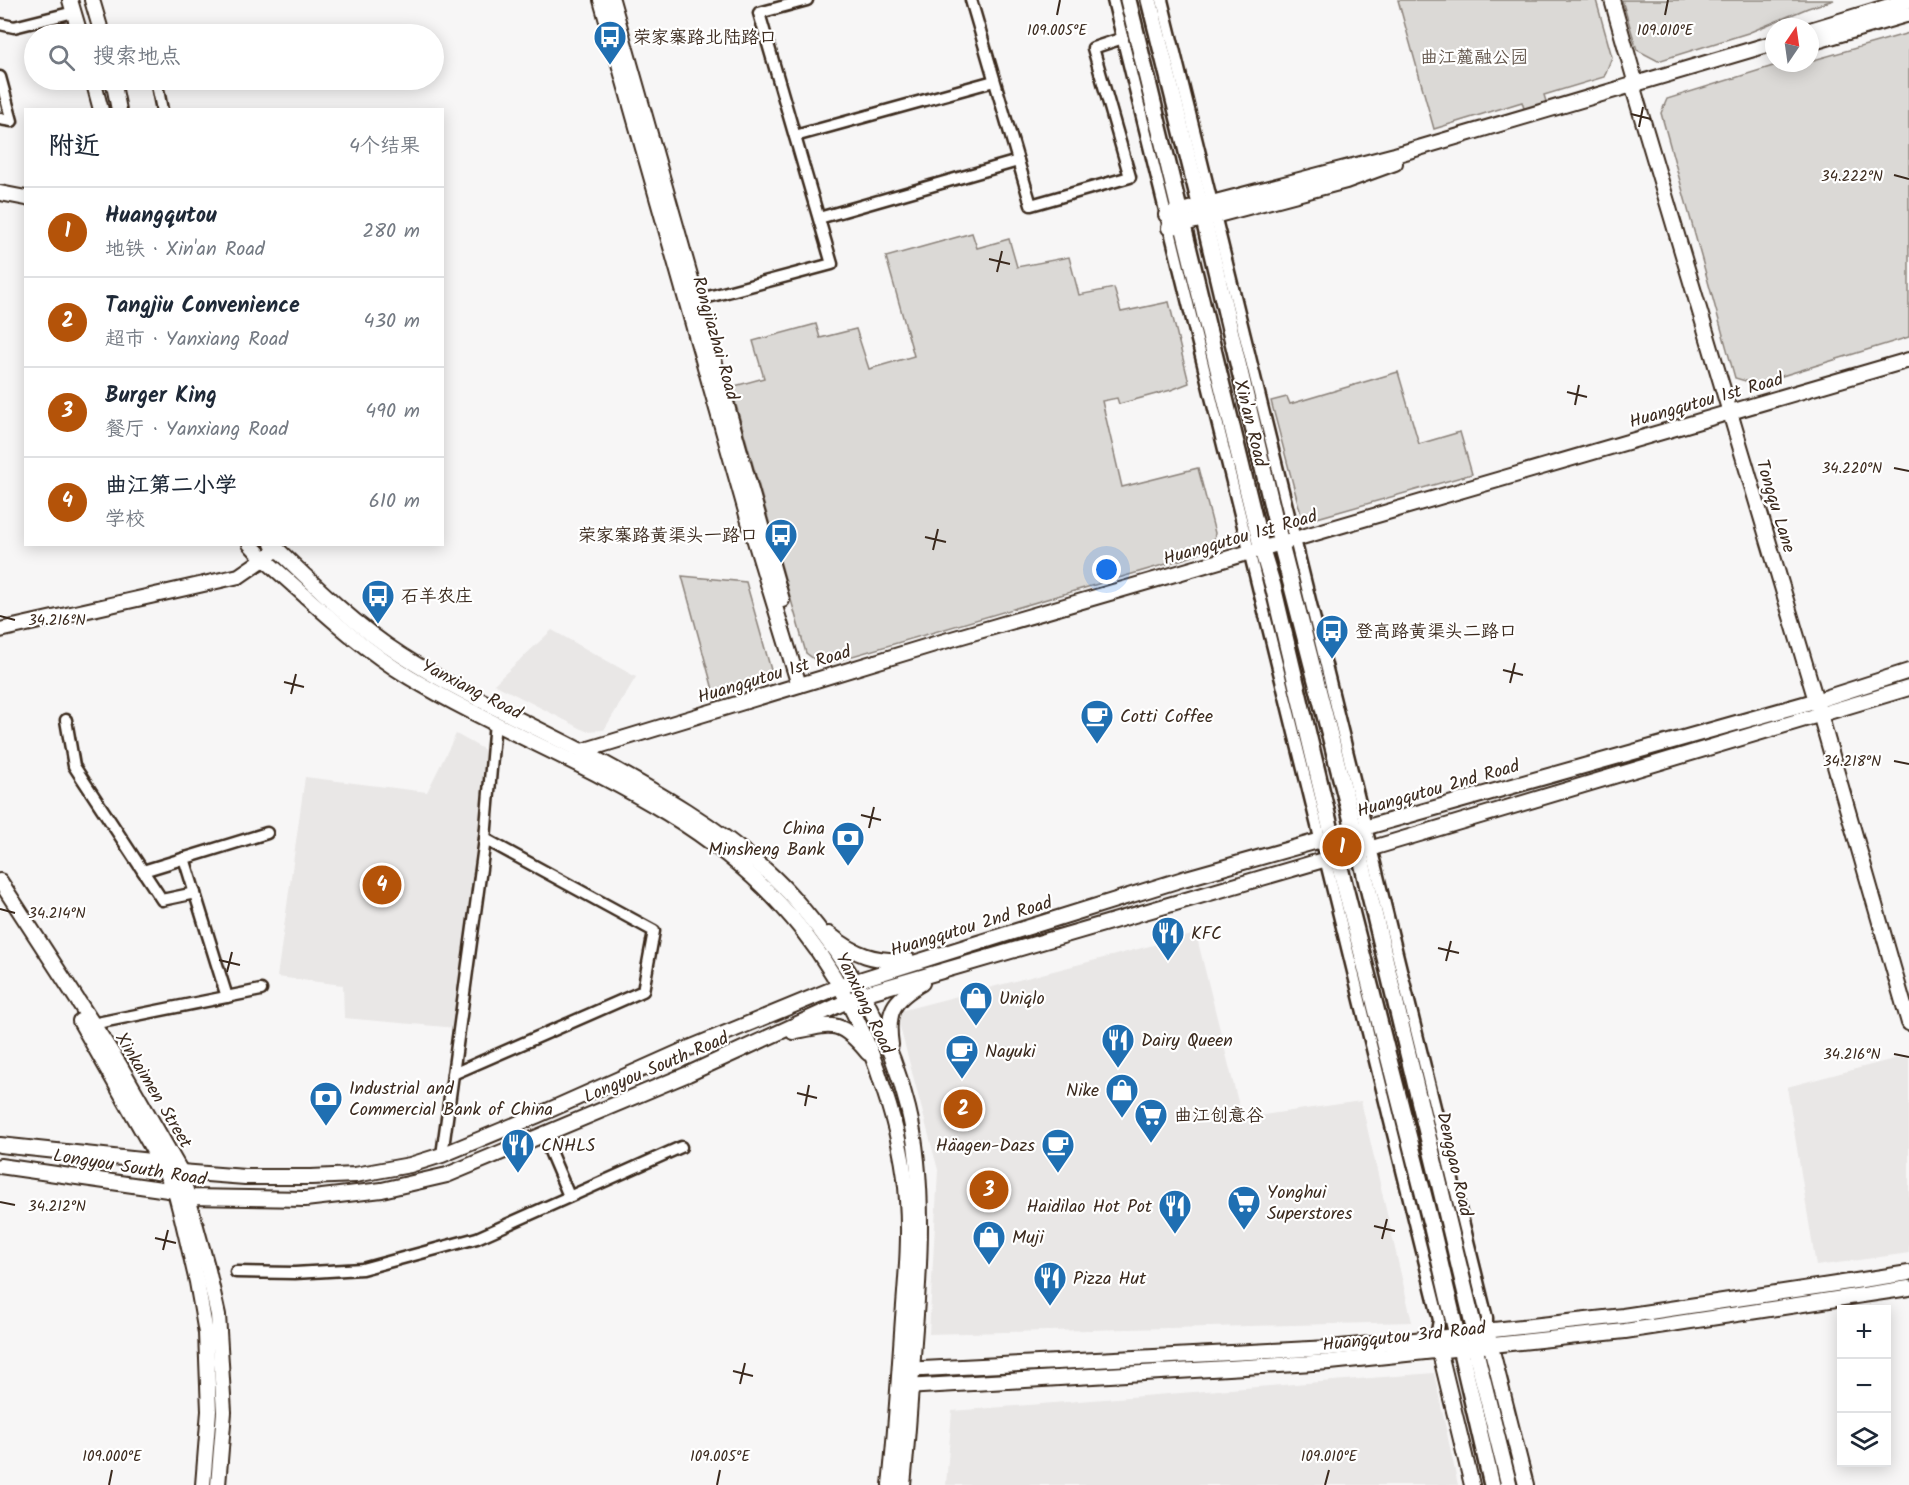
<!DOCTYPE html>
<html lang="zh">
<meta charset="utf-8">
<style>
body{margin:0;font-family:Kalam,"LXGW WenKai TC",sans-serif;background:#f6f6f7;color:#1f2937}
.controls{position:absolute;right:18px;bottom:18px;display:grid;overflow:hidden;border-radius:0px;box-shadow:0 3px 15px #0003}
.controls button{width:54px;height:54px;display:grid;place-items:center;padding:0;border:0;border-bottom:2px solid #e0e1e3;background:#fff;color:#1f2937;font:30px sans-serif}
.compass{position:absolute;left:1765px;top:18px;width:54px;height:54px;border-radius:50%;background:#fff;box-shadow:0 3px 15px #0003;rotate:13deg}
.you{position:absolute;left:1107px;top:570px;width:21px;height:21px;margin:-15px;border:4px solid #fff;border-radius:50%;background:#1a73e8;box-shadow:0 0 0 9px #1a73e833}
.badge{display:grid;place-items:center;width:39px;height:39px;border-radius:50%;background:#b45309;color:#fff;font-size:20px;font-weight:700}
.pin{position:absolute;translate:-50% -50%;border:3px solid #fff;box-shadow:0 2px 6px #0006}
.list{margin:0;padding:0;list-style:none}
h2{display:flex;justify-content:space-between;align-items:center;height:78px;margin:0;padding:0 24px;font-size:26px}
h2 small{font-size:20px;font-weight:400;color:#747a83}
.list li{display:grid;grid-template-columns:39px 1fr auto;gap:18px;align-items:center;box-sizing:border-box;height:90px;padding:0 24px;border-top:2px solid #e0e1e3}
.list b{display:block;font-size:22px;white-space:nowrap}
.list p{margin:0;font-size:20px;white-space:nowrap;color:#747a83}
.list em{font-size:20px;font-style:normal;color:#747a83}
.icon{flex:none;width:33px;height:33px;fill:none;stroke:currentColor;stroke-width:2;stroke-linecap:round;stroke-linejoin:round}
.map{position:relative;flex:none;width:1909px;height:1485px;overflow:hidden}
.search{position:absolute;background:#fff;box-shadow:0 3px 15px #0003;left:24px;top:24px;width:420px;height:66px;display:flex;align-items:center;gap:15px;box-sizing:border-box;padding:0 21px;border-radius:33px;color:#747a83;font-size:22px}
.panel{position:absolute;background:#fff;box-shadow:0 3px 15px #0003;left:24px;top:108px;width:420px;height:438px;border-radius:0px}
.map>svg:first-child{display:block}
.built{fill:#e9e7e6}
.green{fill:#dbd9d6;stroke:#8b827a;stroke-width:1.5}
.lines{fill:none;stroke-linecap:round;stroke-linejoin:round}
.street-casing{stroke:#3b2a1e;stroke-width:15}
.secondary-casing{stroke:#3b2a1e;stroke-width:18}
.primary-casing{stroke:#3b2a1e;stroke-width:20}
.street{stroke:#fff;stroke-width:10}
.secondary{stroke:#fff;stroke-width:14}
.primary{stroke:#fff;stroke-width:15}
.ticks{fill:none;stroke:#3b2a1e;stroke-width:2}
.labels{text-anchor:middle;stroke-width:4.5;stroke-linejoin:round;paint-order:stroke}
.poi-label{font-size:18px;fill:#3b2a1e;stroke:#fff;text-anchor:start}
.park-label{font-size:18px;fill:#63564c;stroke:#fff}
.street-label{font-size:18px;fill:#3b2a1e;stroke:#fff}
.ticks-label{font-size:15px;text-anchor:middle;fill:#3b2a1e;stroke:#fff;stroke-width:4.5;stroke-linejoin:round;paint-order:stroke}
</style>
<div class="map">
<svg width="1909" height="1485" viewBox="0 0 1909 1485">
<rect width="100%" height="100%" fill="#f7f6f6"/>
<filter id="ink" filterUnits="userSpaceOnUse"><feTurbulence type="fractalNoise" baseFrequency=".0167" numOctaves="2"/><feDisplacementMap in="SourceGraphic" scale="12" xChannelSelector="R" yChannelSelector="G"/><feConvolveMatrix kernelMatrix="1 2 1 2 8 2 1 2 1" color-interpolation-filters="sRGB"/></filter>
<g filter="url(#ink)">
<!-- built -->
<g class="built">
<path d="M552 630 636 677 604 730 586 731 494 684Z"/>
<path d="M456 734 492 754 457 1028 344 1018 343 985 277 977 305 777 427 792Z"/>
<path d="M1196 934 1242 1118 1361 1101 1412 1322 929 1334 938 1170 896 1012Z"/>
<path d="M1909 1055V1253L1816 1266 1787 1087Z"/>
<path d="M1434 1373 1458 1485H946L952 1411Z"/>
</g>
<!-- green -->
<g class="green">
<path d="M1398 0H1596L1612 57 1604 77 1544 95 1548 108 1526 115 1522 102 1434 129Z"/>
<path d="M1622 0H1834L1808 8 1748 33 1658 61 1637 50Z"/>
<path d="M1909 33V337L1756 384 1735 378 1661 113 1667 99 1773 66 1810 63V61Z"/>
<path d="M972 233 977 248 1009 239 1017 267 1069 257 1079 295 1114 288 1121 312 1169 302 1189 383 1171 390 1119 404 1117 398 1102 401 1122 487 1198 468 1215 533C1214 548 1202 551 1190 557L822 665 806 653 731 387 764 378 753 341 816 324 820 338 856 329 869 369 914 356 886 257Z"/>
<path d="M1398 372 1419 444 1460 432 1472 474 1303 522 1271 401 1287 397 1290 404Z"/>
<path d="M682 576 746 582 771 670 763 683 715 697Z"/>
</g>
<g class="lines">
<!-- street casing -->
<g class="street-casing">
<g id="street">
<path d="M971 0 1031 205 1130 177 1093 48 1123 38"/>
<path d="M1113 0 1439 1320 1436 1337"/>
<path d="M1162 0 1487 1318V1330"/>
<path d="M0 24 14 27 74 12"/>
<path d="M0 77 12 121 0 119"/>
<path d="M156 80 162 110"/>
<path d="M795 136 994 81"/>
<path d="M819 218 1018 161"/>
<path d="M697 300 832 264 759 13 807 0"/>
<path d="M66 720 74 766 162 900 195 893"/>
<path d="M184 858 227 997"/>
<path d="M143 871 267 833"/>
<path d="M92 1024 261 990"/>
<path d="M453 1074 643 991 654 931 485 839"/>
<path d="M543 1135 569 1196"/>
<path d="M442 1155 485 839 495 722"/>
<path d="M236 1272 295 1273 362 1269 477 1238 681 1147"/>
</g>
</g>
<!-- secondary casing -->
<g class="secondary-casing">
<g id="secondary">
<path d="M70 0 80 34"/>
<path d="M92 0 102 34"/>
<path d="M601 0 747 515 799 685"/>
<path d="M612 0 782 600"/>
<path d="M1612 0 1636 84 1634 91 1820 714 1909 1023"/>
<path d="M1810 30 1909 0"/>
<path d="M1810 43 1909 14"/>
<path d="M93 80 101 110"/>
<path d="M113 80 119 110"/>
<path d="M0 193 26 198"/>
<path d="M1166 215 1395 155 1774 43"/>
<path d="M1169 228 1346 181 1395 163"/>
<path d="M250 544 264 559C311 600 356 645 409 677 492 727 584 762 667 813 777 880 846 967 884 1090 896 1126 905 1162 907 1200 910 1239 906 1279 903 1318 899 1374 896 1429 890 1485"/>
<path d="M272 544C312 583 354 625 401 655 463 695 531 724 596 759 657 792 717 826 769 873 788 890 803 909 819 929 860 982 892 1043 908 1108 926 1181 920 1267 914 1341 911 1389 908 1437 903 1485"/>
<path d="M0 630 239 576 271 554"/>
<path d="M582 751 938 643 1909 360"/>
<path d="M0 881 119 1064 181 1172 208 1270 218 1315 224 1412 218 1485"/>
<path d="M829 934C855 955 874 962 908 960"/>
<path d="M80 1021 160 1162 175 1191 182 1218 197 1282 206 1333 209 1411 203 1485"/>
<path d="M793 1032C833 1023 840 1019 868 1053"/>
<path d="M891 1045C886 1011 893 1000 922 983"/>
<path d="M0 1145 160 1162 181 1172 245 1177H311L355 1175 410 1165 442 1155 536 1116 682 1051 840 986 1183 879 1825 698 1909 671"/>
<path d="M0 1166 175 1191 189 1197 305 1199 382 1190 447 1175 688 1074 863 994 1337 856 1359 852 1909 688"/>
<path d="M1489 1339 1526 1485"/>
<path d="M1438 1345 1472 1485"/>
<path d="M903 1370 1329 1348 1457 1336 1475 1332 1623 1316 1909 1273"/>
<path d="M905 1387 1330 1362 1625 1331 1909 1288"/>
</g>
</g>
<!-- primary casing -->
<g class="primary-casing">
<g id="primary">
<path d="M1128 0 1262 550 1273 586 1337 856 1431 1224 1492 1485"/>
<path d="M1149 0 1204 220 1281 544 1353 825 1475 1332V1348L1509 1485"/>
</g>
</g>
<!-- street -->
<use href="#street" class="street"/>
<!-- secondary -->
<use href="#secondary" class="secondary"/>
<!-- primary -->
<use href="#primary" class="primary"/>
</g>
</g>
<!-- ticks -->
<path class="ticks" d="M1057 15 1060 0M1665 15 1668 0M1631 114 1651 119M1639 127 1643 107M1894 175 1909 179M989 259 1010 264M997 272 1002 251M1567 392 1587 397M1575 405 1579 385M1894 468 1909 471M925 537 946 542M933 550 938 529M0 616 15 620M1503 670 1523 675M284 682 304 687M1510 683 1515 663M291 694 296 674M1894 761 1909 764M861 815 881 820M869 828 874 807M0 909 15 913M1438 948 1459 953M219 960 240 965M1446 961 1451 941M227 972 232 952M1894 1054 1909 1057M797 1093 817 1098M805 1106 809 1085M0 1202 15 1205M1374 1226 1395 1231M155 1238 176 1243M1382 1239 1387 1219M163 1250 168 1230M733 1371 753 1376M740 1384 745 1363M109 1485 112 1470M717 1485 720 1470M1325 1485 1329 1470"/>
<!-- icons -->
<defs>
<g id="bus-pin" transform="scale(1.725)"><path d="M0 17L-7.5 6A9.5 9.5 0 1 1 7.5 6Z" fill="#1f6fb2" stroke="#fff"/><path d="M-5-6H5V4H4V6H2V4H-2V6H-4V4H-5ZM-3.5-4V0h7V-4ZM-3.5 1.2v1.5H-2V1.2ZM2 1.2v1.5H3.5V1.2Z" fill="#fff"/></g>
<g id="cafe-pin" transform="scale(1.725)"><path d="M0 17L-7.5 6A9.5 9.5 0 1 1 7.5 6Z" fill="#1f6fb2" stroke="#fff"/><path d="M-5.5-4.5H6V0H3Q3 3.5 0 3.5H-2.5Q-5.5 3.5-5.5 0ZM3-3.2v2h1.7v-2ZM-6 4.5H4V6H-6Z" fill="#fff"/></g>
<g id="bank-pin" transform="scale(1.725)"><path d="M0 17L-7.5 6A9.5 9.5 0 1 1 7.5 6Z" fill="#1f6fb2" stroke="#fff"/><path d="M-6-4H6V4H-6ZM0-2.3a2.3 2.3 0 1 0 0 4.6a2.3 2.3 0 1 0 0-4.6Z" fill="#fff"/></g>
<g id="restaurant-pin" transform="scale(1.725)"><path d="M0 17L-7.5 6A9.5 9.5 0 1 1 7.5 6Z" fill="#1f6fb2" stroke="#fff"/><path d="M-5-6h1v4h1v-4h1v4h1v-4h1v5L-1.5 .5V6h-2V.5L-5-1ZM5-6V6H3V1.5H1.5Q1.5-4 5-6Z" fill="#fff"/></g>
<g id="shop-pin" transform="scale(1.725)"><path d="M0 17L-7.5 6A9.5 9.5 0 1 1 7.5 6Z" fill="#1f6fb2" stroke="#fff"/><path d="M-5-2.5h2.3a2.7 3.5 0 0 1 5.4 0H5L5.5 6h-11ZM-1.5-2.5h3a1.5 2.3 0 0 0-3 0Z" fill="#fff"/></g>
<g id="supermarket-pin" transform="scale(1.725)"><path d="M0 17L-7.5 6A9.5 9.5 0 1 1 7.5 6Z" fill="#1f6fb2" stroke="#fff"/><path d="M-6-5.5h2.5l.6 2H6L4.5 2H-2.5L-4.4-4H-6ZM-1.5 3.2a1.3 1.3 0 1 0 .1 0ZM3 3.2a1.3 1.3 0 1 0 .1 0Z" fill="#fff"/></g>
</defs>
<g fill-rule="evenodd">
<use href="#bus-pin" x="610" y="37"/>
<use href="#bus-pin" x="781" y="535"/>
<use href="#bus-pin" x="378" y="596"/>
<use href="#bus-pin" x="1332" y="631"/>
<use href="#cafe-pin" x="1097" y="716"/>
<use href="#bank-pin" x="848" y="838"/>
<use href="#restaurant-pin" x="1168" y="933"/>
<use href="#shop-pin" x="976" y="998"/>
<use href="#restaurant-pin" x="1118" y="1040"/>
<use href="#cafe-pin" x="962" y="1051"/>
<use href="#shop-pin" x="1122" y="1090"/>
<use href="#bank-pin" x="326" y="1098"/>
<use href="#supermarket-pin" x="1151" y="1115"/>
<use href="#restaurant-pin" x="518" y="1145"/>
<use href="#cafe-pin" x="1058" y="1145"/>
<use href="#supermarket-pin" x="1244" y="1202"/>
<use href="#restaurant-pin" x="1175" y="1206"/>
<use href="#shop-pin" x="989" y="1237"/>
<use href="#restaurant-pin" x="1050" y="1278"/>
</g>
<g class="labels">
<!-- poi labels -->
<g class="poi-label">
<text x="633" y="43">荣家寨路北陆路口</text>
<text x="758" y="541" text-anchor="end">荣家寨路黄渠头一路口</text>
<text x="401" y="602">石羊农庄</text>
<text x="1355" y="637">登高路黄渠头二路口</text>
<text x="1120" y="722">Cotti Coffee</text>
<text x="825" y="834" text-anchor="end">China<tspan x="825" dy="21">Minsheng Bank</tspan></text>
<text x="1191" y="939">KFC</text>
<text x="999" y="1004">Uniqlo</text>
<text x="1141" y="1046">Dairy Queen</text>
<text x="985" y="1057">Nayuki</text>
<text x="349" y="1094">Industrial and<tspan x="349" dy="21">Commercial Bank of China</tspan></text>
<text x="1099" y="1096" text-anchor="end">Nike</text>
<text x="1174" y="1121">曲江创意谷</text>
<text x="541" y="1151">CNHLS</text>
<text x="1035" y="1151" text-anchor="end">Häagen-Dazs</text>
<text x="1267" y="1198">Yonghui<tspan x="1267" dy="21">Superstores</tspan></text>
<text x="1152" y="1212" text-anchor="end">Haidilao Hot Pot</text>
<text x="1012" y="1243">Muji</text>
<text x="1073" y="1284">Pizza Hut</text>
</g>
<!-- park labels -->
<g class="park-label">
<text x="1474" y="63">曲江麓融公园</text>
</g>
<!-- street labels -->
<g class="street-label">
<text transform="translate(716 338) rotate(74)" y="6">Rongjiazhai Road</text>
<text transform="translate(1706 400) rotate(-16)" y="6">Huangqutou 1st Road</text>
<text transform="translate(1251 423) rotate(76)" y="6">Xin'an Road</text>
<text transform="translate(1776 506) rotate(73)" y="6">Tongqu Lane</text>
<text transform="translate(1240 537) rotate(-16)" y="6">Huangqutou 1st Road</text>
<text transform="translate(774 674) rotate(-17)" y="6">Huangqutou 1st Road</text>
<text transform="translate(472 689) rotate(27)" y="6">Yanxiang Road</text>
<text transform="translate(1438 788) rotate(-16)" y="6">Huangqutou 2nd Road</text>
<text transform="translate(971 926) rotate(-17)" y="6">Huangqutou 2nd Road</text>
<text transform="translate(865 1003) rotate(64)" y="6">Yanxiang Road</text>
<text transform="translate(656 1067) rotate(-23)" y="6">Longyou South Road</text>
<text transform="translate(154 1090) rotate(59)" y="6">Xinkaimen Street</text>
<text transform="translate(1455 1164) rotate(77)" y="6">Denggao Road</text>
<text transform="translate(130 1167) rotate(9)" y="6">Longyou South Road</text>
<text transform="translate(1404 1336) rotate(-6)" y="6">Huangqutou 3rd Road</text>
</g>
</g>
<g class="ticks-label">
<text x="1057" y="35">109.005°E</text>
<text x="1665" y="35">109.010°E</text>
<text x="1852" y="181">34.222°N</text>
<text x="1852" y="473">34.220°N</text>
<text x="57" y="625">34.216°N</text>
<text x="1852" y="766">34.218°N</text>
<text x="57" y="918">34.214°N</text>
<text x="1852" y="1059">34.216°N</text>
<text x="57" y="1211">34.212°N</text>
<text x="112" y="1461">109.000°E</text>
<text x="720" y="1461">109.005°E</text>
<text x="1329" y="1461">109.010°E</text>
</g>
</svg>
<div class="controls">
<button>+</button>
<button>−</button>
<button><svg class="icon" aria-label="layers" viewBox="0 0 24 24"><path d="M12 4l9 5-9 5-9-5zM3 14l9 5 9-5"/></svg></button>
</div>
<svg class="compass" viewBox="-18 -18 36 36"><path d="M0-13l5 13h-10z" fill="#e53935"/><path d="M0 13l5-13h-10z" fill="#747a83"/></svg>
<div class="you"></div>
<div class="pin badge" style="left:1342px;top:847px">1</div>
<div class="pin badge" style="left:963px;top:1109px">2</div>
<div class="pin badge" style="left:989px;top:1190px">3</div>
<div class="pin badge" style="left:382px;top:885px">4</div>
<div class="search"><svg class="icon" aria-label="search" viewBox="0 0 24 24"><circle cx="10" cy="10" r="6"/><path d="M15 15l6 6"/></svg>搜索地点</div>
<section class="panel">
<h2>附近<small>4个结果</small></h2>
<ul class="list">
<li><span class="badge">1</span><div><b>Huangqutou</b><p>地铁 · Xin'an Road</p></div><em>280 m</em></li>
<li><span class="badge">2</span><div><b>Tangjiu Convenience</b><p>超市 · Yanxiang Road</p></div><em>430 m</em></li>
<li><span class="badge">3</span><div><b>Burger King</b><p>餐厅 · Yanxiang Road</p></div><em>490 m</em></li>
<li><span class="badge">4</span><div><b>曲江第二小学</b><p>学校</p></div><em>610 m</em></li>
</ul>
</section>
</div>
